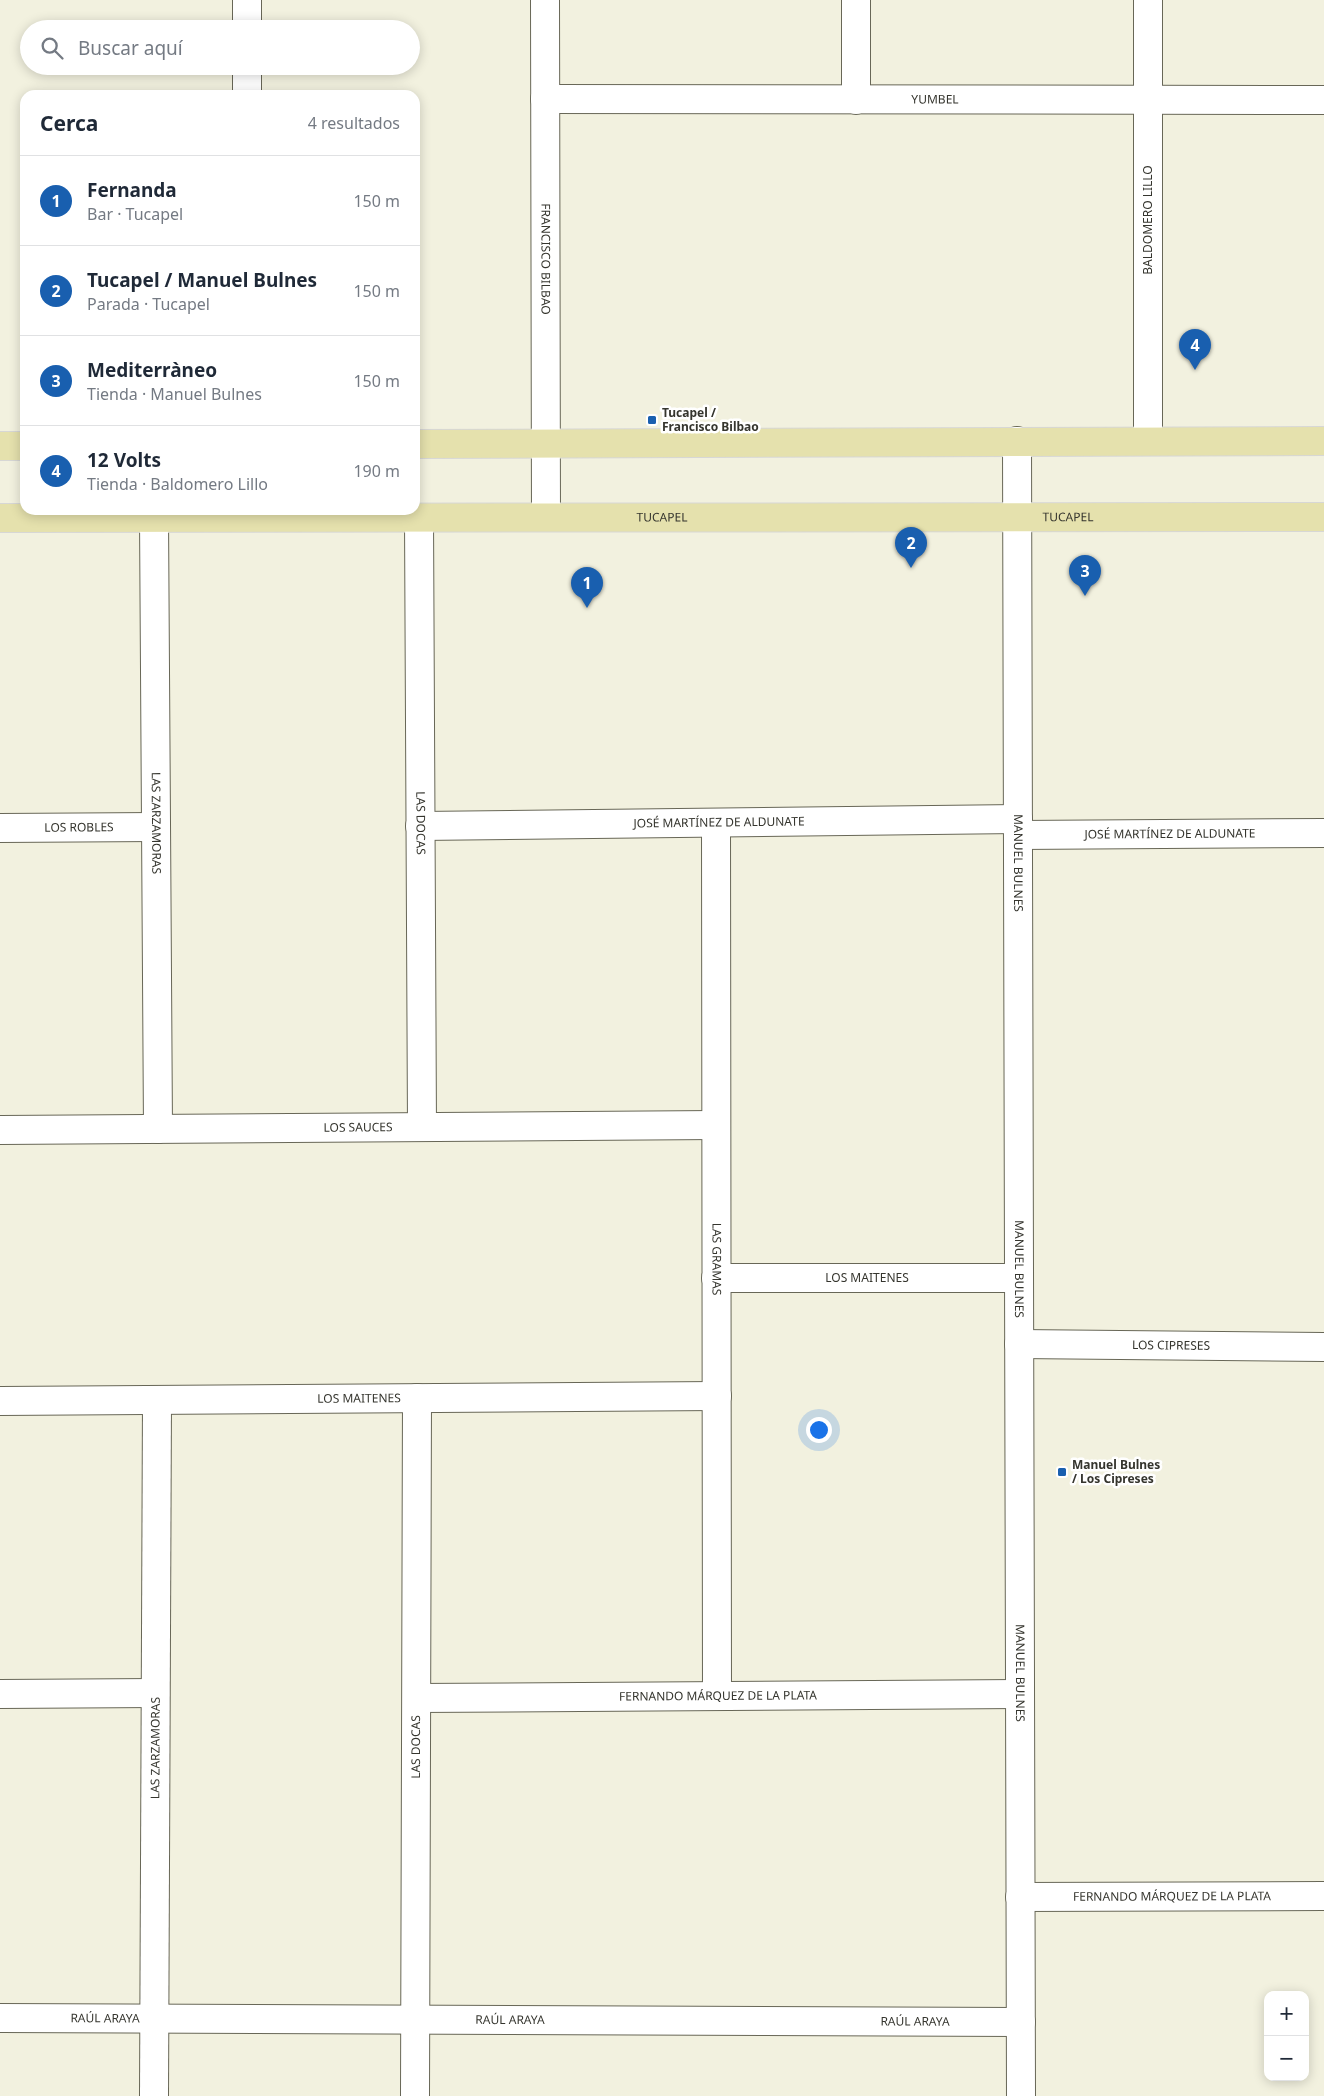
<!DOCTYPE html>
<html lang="es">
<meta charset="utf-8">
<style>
body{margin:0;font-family:"Noto Sans",sans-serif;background:#f2f2f3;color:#1f2937}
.controls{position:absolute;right:15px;bottom:15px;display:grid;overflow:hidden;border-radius:10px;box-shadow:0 2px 12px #0003}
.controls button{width:45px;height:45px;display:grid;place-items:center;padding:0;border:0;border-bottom:1px solid #e0e1e3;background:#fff;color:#1f2937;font:25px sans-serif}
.you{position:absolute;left:818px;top:1429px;width:18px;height:18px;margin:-12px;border:4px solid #fff;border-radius:50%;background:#1a73e8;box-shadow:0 0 0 8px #1a73e833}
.badge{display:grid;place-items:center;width:32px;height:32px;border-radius:50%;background:#195faf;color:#fff;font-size:16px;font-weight:700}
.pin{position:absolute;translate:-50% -41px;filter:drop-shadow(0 1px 2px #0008)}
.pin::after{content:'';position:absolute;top:26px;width:18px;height:15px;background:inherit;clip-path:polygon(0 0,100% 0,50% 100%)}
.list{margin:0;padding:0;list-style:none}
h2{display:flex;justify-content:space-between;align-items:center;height:65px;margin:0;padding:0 20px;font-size:21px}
h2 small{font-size:16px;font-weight:400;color:#747a83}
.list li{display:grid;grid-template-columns:32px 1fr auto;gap:15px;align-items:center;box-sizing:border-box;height:90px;padding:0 20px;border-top:1px solid #e0e1e3}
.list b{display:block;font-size:19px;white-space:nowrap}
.list p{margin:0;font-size:16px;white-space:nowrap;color:#747a83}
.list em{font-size:16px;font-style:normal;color:#747a83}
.icon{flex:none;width:28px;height:28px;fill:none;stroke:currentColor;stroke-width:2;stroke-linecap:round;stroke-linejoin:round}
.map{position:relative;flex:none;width:1324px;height:2096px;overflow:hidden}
.search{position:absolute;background:#fff;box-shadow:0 2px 12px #0003;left:20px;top:20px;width:400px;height:55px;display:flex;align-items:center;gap:12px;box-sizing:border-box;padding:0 18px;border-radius:28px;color:#747a83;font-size:19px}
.panel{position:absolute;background:#fff;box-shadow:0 2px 12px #0003;left:20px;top:90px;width:400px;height:425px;border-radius:15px}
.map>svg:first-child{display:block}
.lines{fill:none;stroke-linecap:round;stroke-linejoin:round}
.minor-casing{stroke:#686757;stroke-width:30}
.major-casing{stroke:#d7d7d5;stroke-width:30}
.minor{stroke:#fff;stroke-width:28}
.major{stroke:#e5e1ad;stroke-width:28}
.poi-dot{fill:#195faf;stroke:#fff;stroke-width:2}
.labels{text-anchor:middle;stroke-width:5;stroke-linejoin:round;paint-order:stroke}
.street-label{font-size:12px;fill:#35352e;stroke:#fff}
.poi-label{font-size:12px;font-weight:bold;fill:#35352e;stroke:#fff;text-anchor:start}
</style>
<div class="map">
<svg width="1324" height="2096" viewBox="0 0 1324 2096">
<rect width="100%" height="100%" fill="#f2f1df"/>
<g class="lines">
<!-- minor casing -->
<g class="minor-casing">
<g id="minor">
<path d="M247 0V29"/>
<path id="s1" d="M545 0 546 517"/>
<path d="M1148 0V441"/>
<path d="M247 66V95"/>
<path id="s2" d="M545 99 1324 100"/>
<path d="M856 100V0"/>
<path id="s3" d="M1017 441 1021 2096"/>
<path id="s4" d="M154 518 158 1129"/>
<path id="s5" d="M419 518 422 1127"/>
<path id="s6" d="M716 823 717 1696"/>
<path id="s7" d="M420 826 1018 819"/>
<path id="s8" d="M0 828 156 827"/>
<path id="s9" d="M1018 835 1324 833"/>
<path id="s10" d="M0 1130 716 1125"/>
<path id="s11" d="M716 1278H1019"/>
<path id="s12" d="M1019 1344 1324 1347"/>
<path id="s13" d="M0 1401 717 1396"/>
<path d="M0 1694 155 1693"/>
<path id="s14" d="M417 1698 1020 1694"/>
<path id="s15" d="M1020 1897 1324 1896"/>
<path id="s16" d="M0 2018 1021 2022"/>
<path id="s17" d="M154 2096 157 1400"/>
<path id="s18" d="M415 2096 417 1398"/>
</g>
</g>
<!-- major casing -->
<g class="major-casing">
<g id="major">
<path d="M415 444 1324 441"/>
<path d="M0 446H25"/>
<path id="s19" d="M0 518 1324 517"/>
</g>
</g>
<!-- minor -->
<use href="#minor" class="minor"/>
<!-- major -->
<use href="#major" class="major"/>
</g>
<!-- markers -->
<g class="poi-dot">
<rect x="647" y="415" width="10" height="10" rx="2.5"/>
<rect x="1057" y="1467" width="10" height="10" rx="2.5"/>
</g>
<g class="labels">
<!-- street labels -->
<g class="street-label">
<text dy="4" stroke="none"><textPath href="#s2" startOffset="390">YUMBEL</textPath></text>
<text transform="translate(1148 220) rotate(-90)" y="4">BALDOMERO LILLO</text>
<text dy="4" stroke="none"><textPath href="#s1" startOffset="259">FRANCISCO BILBAO</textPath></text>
<text dy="4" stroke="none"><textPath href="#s19" startOffset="662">TUCAPEL</textPath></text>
<text dy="4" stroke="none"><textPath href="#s19" startOffset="1068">TUCAPEL</textPath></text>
<text dy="4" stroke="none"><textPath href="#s5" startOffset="305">LAS DOCAS</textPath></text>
<text dy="4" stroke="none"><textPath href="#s7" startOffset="299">JOSÉ MARTÍNEZ DE ALDUNATE</textPath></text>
<text dy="4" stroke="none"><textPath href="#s4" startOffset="305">LAS ZARZAMORAS</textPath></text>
<text dy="4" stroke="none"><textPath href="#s8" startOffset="79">LOS ROBLES</textPath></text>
<text dy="4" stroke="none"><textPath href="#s9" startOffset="152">JOSÉ MARTÍNEZ DE ALDUNATE</textPath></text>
<text dy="4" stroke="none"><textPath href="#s3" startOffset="422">MANUEL BULNES</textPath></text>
<text dy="4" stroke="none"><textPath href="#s10" startOffset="358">LOS SAUCES</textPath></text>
<text dy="4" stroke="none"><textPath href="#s6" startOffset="436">LAS GRAMAS</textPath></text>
<text dy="4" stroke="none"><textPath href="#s3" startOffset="828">MANUEL BULNES</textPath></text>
<text dy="4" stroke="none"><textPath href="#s11" startOffset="151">LOS MAITENES</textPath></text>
<text dy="4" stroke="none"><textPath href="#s12" startOffset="152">LOS CIPRESES</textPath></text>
<text dy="4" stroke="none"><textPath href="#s13" startOffset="359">LOS MAITENES</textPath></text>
<text dy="4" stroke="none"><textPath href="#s3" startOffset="1232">MANUEL BULNES</textPath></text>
<text dy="4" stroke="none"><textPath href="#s14" startOffset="301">FERNANDO MÁRQUEZ DE LA PLATA</textPath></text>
<text dy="4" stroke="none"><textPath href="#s18" startOffset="349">LAS DOCAS</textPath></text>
<text dy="4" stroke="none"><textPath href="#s17" startOffset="348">LAS ZARZAMORAS</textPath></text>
<text dy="4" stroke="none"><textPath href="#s15" startOffset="152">FERNANDO MÁRQUEZ DE LA PLATA</textPath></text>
<text dy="4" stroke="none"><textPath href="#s16" startOffset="105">RAÚL ARAYA</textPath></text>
<text dy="4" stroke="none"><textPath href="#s16" startOffset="510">RAÚL ARAYA</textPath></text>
<text dy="4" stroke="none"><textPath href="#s16" startOffset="915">RAÚL ARAYA</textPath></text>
</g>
<!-- poi labels -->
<g class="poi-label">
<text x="662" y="417">Tucapel /<tspan x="662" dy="14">Francisco Bilbao</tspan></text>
<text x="1072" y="1469">Manuel Bulnes<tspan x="1072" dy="14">/ Los Cipreses</tspan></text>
</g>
</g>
</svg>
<div class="controls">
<button>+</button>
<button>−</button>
</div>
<div class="you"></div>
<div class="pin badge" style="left:587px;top:608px">1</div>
<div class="pin badge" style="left:911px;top:568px">2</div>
<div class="pin badge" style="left:1085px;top:596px">3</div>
<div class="pin badge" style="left:1195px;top:370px">4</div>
<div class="search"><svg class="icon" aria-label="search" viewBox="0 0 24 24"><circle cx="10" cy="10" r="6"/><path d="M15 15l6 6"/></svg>Buscar aquí</div>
<section class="panel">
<h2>Cerca<small>4 resultados</small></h2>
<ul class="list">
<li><span class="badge">1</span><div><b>Fernanda</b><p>Bar · Tucapel</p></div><em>150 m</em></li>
<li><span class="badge">2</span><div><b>Tucapel / Manuel Bulnes</b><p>Parada · Tucapel</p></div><em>150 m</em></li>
<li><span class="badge">3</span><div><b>Mediterràneo</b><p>Tienda · Manuel Bulnes</p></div><em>150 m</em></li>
<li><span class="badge">4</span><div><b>12 Volts</b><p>Tienda · Baldomero Lillo</p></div><em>190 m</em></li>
</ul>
</section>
</div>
